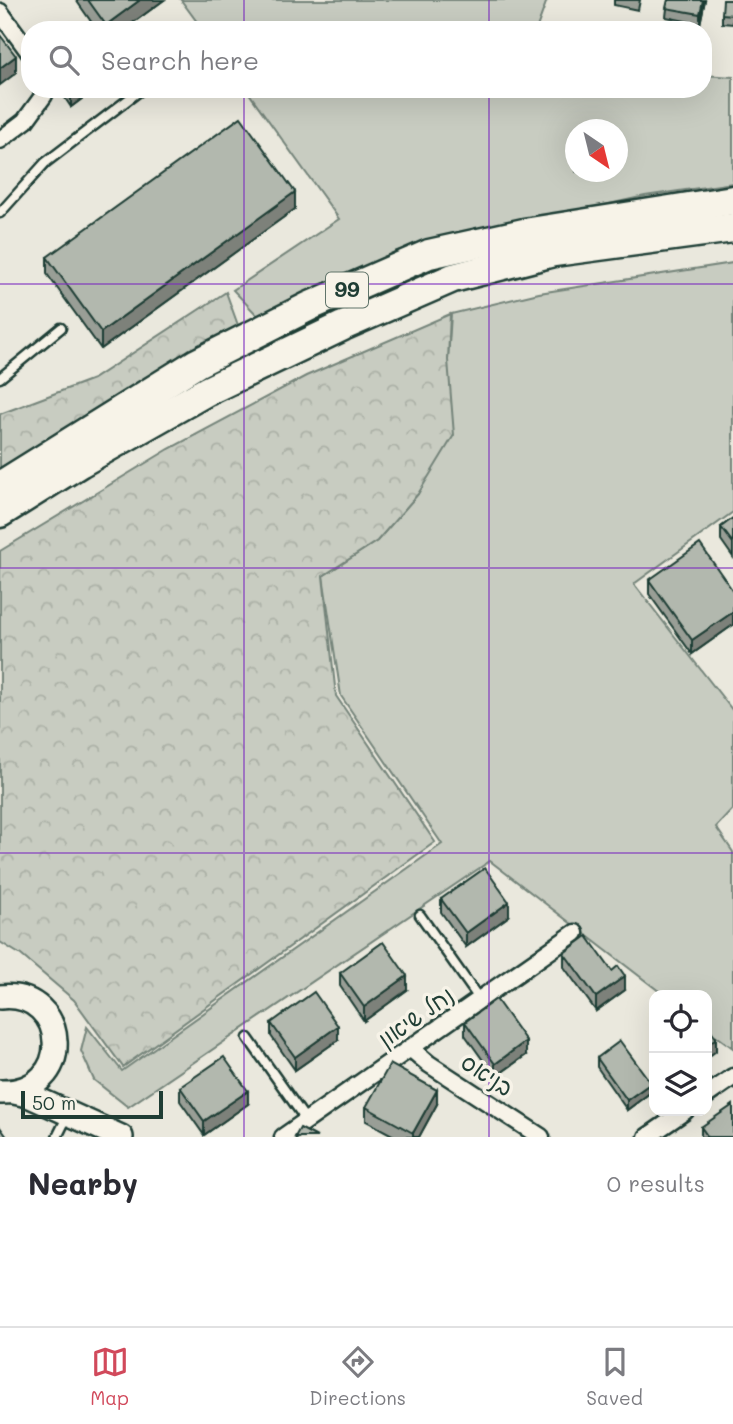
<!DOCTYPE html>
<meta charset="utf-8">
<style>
body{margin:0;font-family:Mali,"Playpen Sans Hebrew",sans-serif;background:#f2f2f3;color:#2b2b33}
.controls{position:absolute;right:21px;bottom:21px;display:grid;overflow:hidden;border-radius:14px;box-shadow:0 7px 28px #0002}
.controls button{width:63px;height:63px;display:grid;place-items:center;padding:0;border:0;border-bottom:2px solid #e1e1e2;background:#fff;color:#2b2b33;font:35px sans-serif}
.compass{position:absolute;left:565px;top:119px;width:63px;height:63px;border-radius:50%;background:#fff;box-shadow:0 7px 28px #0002;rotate:145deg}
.scale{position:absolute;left:21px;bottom:18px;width:142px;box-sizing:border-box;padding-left:7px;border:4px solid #1f3d34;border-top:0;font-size:19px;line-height:24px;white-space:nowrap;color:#1f3d34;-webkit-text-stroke:5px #f7f3e8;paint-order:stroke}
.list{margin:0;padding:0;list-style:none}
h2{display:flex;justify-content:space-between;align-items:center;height:91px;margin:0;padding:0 28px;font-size:30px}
h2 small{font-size:23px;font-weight:400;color:#7c7c81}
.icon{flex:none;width:38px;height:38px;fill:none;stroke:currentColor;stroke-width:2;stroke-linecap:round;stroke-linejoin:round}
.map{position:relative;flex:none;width:733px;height:1137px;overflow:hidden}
.search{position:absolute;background:#fff;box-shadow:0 7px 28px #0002;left:21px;right:21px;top:21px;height:77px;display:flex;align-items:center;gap:18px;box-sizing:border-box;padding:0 24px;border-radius:28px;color:#7c7c81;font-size:26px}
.sheet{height:189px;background:#fff}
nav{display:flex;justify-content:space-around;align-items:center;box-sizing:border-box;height:98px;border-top:2px solid #e1e1e2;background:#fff;font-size:19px;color:#7c7c81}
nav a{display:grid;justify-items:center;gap:4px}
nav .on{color:#d1495b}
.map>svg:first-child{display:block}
.grass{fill:#c8ccc1;stroke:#74847a;stroke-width:2;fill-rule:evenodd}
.forest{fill:url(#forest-crowns);stroke:#74847a;stroke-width:2}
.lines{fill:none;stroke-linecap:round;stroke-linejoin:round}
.lane-casing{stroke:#1f3d34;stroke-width:13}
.street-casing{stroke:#1f3d34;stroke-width:21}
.secondary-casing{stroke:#1f3d34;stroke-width:28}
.highway-casing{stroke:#1f3d34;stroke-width:33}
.lane{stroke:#f7f3e8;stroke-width:8}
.street{stroke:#f7f3e8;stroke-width:16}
.secondary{stroke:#f7f3e8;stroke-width:23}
.highway{stroke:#f7f3e8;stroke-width:28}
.wall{fill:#999e96;stroke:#1f3d34;stroke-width:2}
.shaded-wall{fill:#7d817a;stroke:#1f3d34;stroke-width:2}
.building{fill:#b2b8ae;stroke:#1f3d34;stroke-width:2}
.grid{fill:none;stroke:#7b2cbf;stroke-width:2;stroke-opacity:0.55}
.labels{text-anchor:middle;stroke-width:7;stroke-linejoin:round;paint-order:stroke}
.shield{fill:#f7f3e8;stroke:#60746a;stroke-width:2}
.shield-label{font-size:21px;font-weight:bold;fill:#1f3d34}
.street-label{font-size:23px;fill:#1f3d34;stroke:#f7f3e8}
</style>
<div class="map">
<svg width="733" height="1137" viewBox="0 0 733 1137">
<defs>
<pattern id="forest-crowns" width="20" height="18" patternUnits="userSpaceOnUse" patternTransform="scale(1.75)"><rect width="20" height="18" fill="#c8ccc1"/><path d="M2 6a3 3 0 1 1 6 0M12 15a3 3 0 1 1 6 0" fill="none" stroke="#abb0a6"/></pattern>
</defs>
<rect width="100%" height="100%" fill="#eae8dd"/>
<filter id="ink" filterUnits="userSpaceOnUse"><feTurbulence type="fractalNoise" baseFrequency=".0143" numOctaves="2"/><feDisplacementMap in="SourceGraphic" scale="14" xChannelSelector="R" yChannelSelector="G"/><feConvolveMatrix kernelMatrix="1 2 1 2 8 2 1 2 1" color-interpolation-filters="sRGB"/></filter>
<g filter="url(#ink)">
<!-- grass -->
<g class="grass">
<path d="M181 0H547L536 30H203Z"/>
<path d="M703 75 733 77V183L645 196 397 251 258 316 233 290 339 219 246 89H703ZM576 130H618V172H576Z"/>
<path d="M733 263V512L634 584 733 711V809L716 827 733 852V1048L707 1029V995H664L490 861 128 1107 94 1080 81 1051 87 1027 122 1071 442 844 341 696 323 576 377 541 418 494 448 360 451 314 539 293Z"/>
</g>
<!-- forest -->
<g class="forest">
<path d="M226 292 239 328 94 416 0 468V414L93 379Z"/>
<path d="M450 314 448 360 454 435 418 494 377 541 323 576 336 696 435 842 123 1067 74 1000 21 955 0 942V551L169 449 306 376Z"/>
</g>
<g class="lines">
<!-- lane casing -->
<g class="lane-casing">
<g id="lane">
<path d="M0 213 45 163 142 89"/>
<path d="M0 378 61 328"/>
<path d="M420 915 480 1000"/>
<path d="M248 1038 306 1120"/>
<path d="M57 1137 68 1115"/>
</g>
</g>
<!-- street casing -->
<g class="street-casing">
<g id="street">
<path d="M0 12 30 53"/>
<path d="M0 140 25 121 44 95 43 89"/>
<path d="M410 1048 429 1064 541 1137"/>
<path d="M707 1095 733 1077"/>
<path d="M283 1137 575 933"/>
<path d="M647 1137 685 1111"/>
</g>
</g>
<!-- secondary casing -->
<g class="secondary-casing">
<g id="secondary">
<path d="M0 997C70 989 77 1094 0 1092"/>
<path d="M14 1092 28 1095 121 1137"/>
</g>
</g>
<!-- highway casing -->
<g class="highway-casing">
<g id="highway">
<path d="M0 486 197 363 310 306 429 254 524 233 733 200"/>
<path d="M0 513 80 463 207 391 343 326 453 278 554 252 733 228"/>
</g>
</g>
<!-- lane -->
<use href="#lane" class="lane"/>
<!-- street -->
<use href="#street" class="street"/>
<!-- secondary -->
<use href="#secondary" class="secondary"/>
<!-- highway -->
<use href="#highway" class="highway"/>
</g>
<!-- wall -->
<g class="wall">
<path d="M76 0H164L123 30H97Z"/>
<path d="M614 0H640L638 10 614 5Z"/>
<path d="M668 0H705L700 24 666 17Z"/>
<path d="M733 0V24L722 23V14Z"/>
<path d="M59 89H95L71 107Z"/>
<path d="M295 209 101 349 47 274V257Z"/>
<path d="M733 518V557L721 540V527Z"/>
<path d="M649 580 733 591V625L692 654 649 594Z"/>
<path d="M441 899 509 916 466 947 441 912Z"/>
<path d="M564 953 625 990 596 1011 564 967Z"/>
<path d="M340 973 407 990 364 1021 340 986Z"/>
<path d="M465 1022 526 1055 495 1077 465 1035Z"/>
<path d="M271 1023 338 1040 295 1070 271 1036Z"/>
<path d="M597 1058 651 1092 627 1110 597 1067Z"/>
<path d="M180 1087 248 1104 204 1135 180 1101Z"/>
<path d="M437 1104 419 1137H396L366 1121V1107Z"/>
<path d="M701 1127 733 1137H701Z"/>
</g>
<!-- shaded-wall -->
<g class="shaded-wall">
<path d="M140 0H164L123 30H106V25Z"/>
<path d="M703 0H705L700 24V14Z"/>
<path d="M16 56V73L0 85V68Z"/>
<path d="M83 89H95L71 107V97Z"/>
<path d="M295 192V209L101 349V332Z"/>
<path d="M733 612V625L692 654V640Z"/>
<path d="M509 902V916L466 947V933Z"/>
<path d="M407 976V990L364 1021V1007Z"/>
<path d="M625 976V990L596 1011V997Z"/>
<path d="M338 1026V1040L295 1070V1057Z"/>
<path d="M716 1038V1051L707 1058V1045Z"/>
<path d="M526 1041V1055L495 1077V1064Z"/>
<path d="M651 1083V1092L627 1110V1100Z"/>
<path d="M437 1090V1104L419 1137H413V1133Z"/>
<path d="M248 1091V1104L204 1135V1121Z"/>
</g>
<!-- building -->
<g class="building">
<path d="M88 0H140L106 25Z"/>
<path d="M668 0H703L700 14 666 8Z"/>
<path d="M723 0H733V15L722 14Z"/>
<path d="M0 35 16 56 0 68Z"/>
<path d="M66 89H83L71 97Z"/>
<path d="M241 117 295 192 101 332 47 257Z"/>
<path d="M733 518V543L721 527Z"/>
<path d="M700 544 733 591V612L692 640 649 580Z"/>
<path d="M485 868 509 902 466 933 441 899Z"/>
<path d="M587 936 612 971 618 966 625 976 596 997 564 953Z"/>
<path d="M383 942 407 976 364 1007 340 973Z"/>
<path d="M314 992 338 1026 295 1057 271 1023Z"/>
<path d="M496 999 526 1041 495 1064 465 1022Z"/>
<path d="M707 1024 716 1038 707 1045Z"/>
<path d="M620 1041 651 1083 627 1100 597 1058Z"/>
<path d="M224 1057 248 1091 204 1121 180 1087Z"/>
<path d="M390 1064 437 1090 413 1133 366 1107Z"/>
<path d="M733 1105V1137H708L701 1127Z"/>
<path d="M0 1127 7 1137H0Z"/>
<path d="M300 1128 317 1137H295Z"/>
</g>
</g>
<!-- grid -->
<path class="grid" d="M244 0V30M489 0V30M244 89V1137M489 89V1137M0 284H733M0 568H733M0 853H733"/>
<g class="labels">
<!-- shield labels -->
<rect class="shield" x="326" y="272.5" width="42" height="35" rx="5"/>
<g class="shield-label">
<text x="347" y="297">99</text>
</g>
<!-- street labels -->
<g class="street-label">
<text transform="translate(416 1017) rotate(-35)" y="8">נחל שיאון</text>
<text transform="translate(487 1075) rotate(33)" y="8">בניאס</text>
</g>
</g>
</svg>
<div class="controls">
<button><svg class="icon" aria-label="locate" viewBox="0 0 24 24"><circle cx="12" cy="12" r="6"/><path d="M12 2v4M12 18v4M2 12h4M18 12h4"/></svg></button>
<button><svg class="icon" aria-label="layers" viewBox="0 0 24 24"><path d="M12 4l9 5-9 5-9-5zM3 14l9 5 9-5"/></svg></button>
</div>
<svg class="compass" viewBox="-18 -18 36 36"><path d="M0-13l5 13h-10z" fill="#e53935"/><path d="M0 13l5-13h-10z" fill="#7c7c81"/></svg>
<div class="scale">50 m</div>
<div class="search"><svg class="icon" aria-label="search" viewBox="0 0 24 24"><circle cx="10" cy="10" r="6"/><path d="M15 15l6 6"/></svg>Search here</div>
</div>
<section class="sheet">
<h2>Nearby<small>0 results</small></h2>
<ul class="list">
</ul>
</section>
<nav>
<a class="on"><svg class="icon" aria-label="map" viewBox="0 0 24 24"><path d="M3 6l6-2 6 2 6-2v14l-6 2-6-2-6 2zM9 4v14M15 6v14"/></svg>Map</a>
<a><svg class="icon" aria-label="directions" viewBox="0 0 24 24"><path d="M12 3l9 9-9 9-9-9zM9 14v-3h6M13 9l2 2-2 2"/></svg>Directions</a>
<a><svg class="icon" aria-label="saved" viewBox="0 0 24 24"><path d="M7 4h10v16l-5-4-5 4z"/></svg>Saved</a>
</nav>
